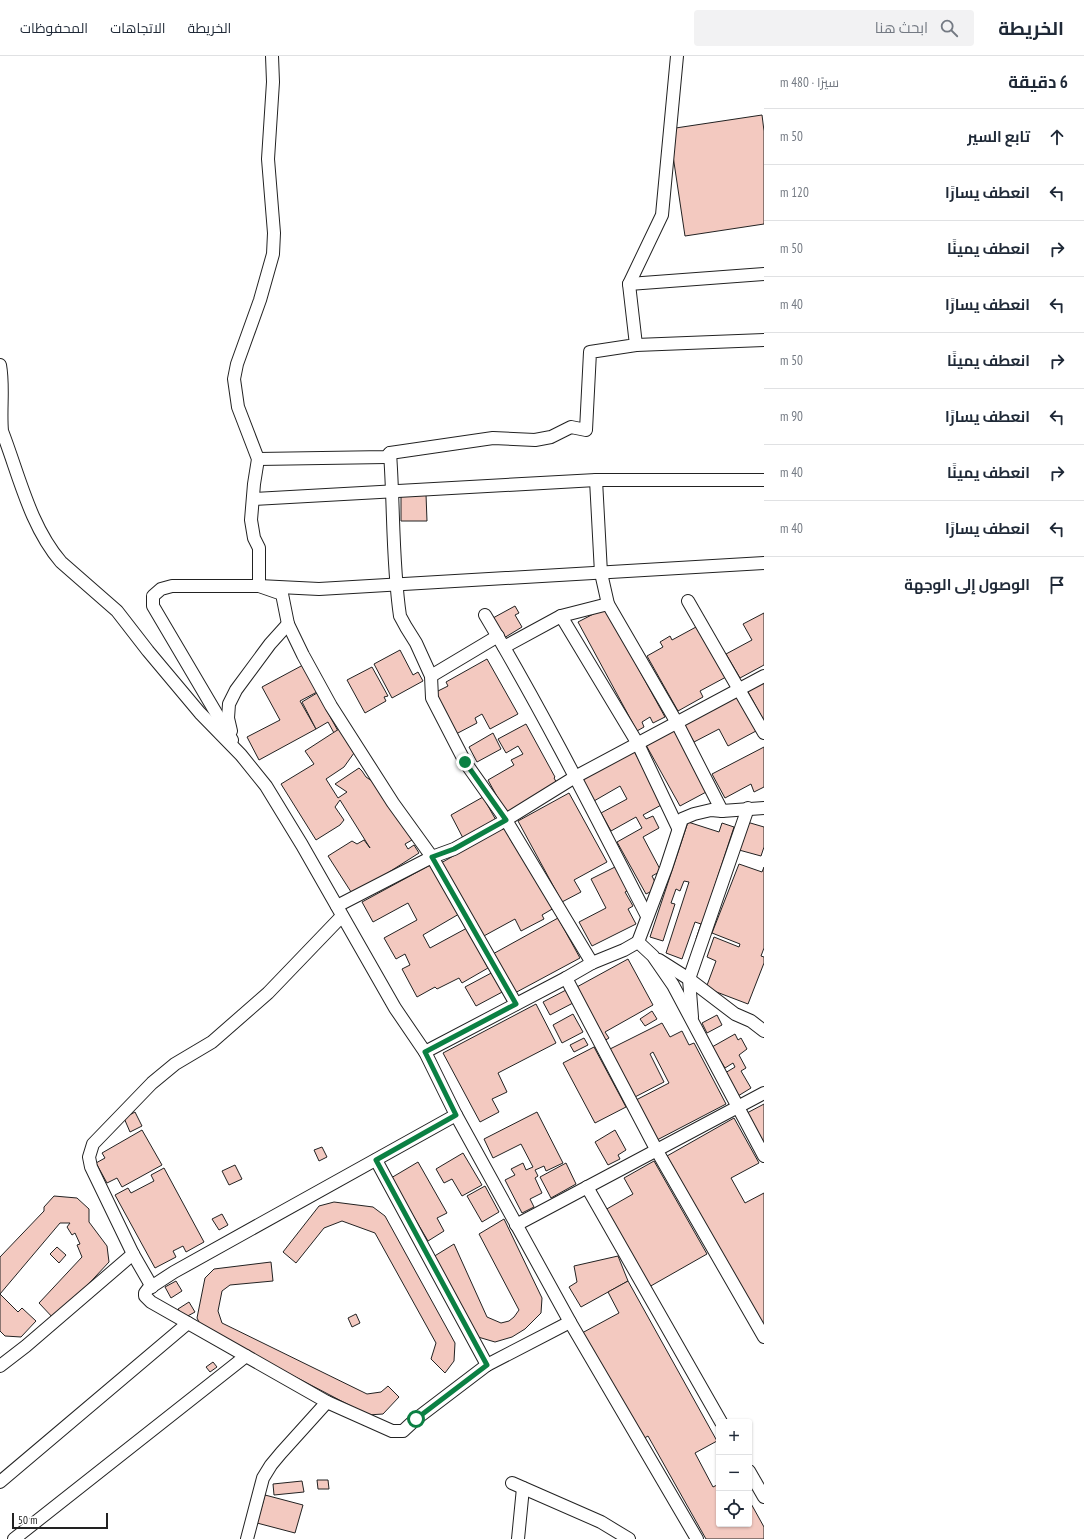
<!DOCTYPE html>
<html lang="ar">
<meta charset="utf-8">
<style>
body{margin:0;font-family:"PT Sans Narrow",Cairo,sans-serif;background:#f2f2f3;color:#1f2937;direction:rtl}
.controls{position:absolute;right:12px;bottom:12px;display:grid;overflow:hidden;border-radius:4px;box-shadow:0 1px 3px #0004}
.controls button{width:36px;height:36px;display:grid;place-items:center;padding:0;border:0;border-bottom:1px solid #e0e1e3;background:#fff;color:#1f2937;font:20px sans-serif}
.scale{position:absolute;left:12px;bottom:10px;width:96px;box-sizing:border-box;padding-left:4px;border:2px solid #222;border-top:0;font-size:11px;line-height:14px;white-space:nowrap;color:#222;-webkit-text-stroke:3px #fff;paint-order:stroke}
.stop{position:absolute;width:12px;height:12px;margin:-9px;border:3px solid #0b8043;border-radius:50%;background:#fff}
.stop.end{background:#0b8043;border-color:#fff;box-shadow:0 1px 4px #0008}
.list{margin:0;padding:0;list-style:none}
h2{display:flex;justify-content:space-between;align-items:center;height:52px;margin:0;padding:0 16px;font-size:17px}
h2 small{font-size:13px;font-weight:400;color:#747a83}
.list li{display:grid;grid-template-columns:26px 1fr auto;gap:12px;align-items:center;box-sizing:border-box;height:56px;padding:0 16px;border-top:1px solid #e0e1e3}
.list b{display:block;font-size:15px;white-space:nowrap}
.list em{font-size:13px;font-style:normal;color:#747a83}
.icon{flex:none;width:22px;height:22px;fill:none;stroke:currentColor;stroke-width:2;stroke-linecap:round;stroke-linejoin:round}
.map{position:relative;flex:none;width:764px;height:1483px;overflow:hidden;direction:ltr}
header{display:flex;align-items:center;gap:24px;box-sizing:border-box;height:56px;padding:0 20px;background:#fff;border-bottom:1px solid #e0e1e3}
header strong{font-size:19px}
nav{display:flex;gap:22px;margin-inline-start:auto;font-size:14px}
.search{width:280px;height:36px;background:#f2f2f3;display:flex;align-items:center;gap:10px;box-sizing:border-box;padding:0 14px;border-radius:4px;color:#747a83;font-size:15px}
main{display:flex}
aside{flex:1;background:#fff}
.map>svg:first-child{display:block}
.building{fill:#f3c9c0;stroke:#222}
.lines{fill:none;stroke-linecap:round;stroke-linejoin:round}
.street-casing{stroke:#222;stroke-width:14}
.street{stroke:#fff;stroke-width:12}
.route{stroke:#0b8043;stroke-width:5}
</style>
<header>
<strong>الخريطة</strong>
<div class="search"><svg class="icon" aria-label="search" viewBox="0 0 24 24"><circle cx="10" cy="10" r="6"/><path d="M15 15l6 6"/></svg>ابحث هنا</div>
<nav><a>الخريطة</a><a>الاتجاهات</a><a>المحفوظات</a></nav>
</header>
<main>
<aside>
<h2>6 دقيقة<small>سيرًا · 480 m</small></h2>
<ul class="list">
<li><svg class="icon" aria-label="ahead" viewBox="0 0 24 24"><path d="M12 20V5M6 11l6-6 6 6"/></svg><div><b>تابع السير</b></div><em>50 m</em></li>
<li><svg class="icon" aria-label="left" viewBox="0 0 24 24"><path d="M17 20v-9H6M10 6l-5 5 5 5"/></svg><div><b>انعطف يسارًا</b></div><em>120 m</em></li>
<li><svg class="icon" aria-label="right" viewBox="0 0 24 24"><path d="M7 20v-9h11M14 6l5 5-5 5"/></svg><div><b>انعطف يمينًا</b></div><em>50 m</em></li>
<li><svg class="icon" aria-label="left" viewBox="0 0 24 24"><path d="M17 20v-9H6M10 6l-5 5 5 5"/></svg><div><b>انعطف يسارًا</b></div><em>40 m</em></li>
<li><svg class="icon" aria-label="right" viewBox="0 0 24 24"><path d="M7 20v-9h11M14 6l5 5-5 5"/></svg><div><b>انعطف يمينًا</b></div><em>50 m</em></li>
<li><svg class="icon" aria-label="left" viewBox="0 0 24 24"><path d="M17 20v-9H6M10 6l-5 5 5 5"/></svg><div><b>انعطف يسارًا</b></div><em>90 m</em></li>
<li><svg class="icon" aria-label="right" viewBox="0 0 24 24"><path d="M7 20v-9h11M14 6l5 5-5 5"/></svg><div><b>انعطف يمينًا</b></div><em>40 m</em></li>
<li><svg class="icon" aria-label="left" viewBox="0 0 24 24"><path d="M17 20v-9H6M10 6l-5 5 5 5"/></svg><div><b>انعطف يسارًا</b></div><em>40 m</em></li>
<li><svg class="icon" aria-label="arrive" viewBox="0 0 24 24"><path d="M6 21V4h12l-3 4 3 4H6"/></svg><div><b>الوصول إلى الوجهة</b></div></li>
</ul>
</aside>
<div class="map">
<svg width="764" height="1483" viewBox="0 0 764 1483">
<rect width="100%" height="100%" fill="#fff"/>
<!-- building -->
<g class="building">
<path d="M762 59 764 75V168L685 180 669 73Z"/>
<path d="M426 438 427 465H401V439Z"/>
<path d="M515 550 519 557 515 559 522 571 504 582 493 562Z"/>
<path d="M605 552 665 661 653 667 650 661 642 666 644 671 637 675 578 566Z"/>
<path d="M764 557V609L740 622 726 598 752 584 743 568Z"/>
<path d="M696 571 726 621 700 635 703 641 678 655 647 600 663 591 660 586 670 580 672 584Z"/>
<path d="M400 594 413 619 418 616 423 625 392 642 374 608Z"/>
<path d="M487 603 518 658 490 673 482 658 475 662 477 667 456 678 434 637 448 630 446 626Z"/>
<path d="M303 609 317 636 300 645 316 673 259 704 247 681 280 664 262 631Z"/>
<path d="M372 611 388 640 384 641 386 645 365 657 347 624Z"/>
<path d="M764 625V665L747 634Z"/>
<path d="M317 637 338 675 334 677 328 666 316 673 302 646Z"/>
<path d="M736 638 756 675 728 690 719 673 694 686 683 667Z"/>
<path d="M526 668 555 721 554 722 558 729 506 757 488 724 514 709 511 704 523 698 518 690 506 697 498 683Z"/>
<path d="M339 673 354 697 344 711 326 723 338 742 347 736 335 728 359 712 362 715 366 721 378 729 412 784 405 788 408 793 414 789 419 797 353 839 328 800 352 785 357 788 364 784 370 792 340 744 335 751 344 764 340 769 316 784 281 728 314 708 305 695Z"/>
<path d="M675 674 708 735 680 750 646 689Z"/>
<path d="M493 677 501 693 477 706 469 691Z"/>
<path d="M764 691V731L754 736 751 728 725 742 712 718Z"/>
<path d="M634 695 663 748 643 759 646 763 653 760 659 772 643 781 661 815 652 820 658 832 646 838 617 786 642 772 636 761 611 775 601 757 627 743 620 730 594 745 582 724Z"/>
<path d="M569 737 607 806 574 824 581 836 562 846 518 765Z"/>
<path d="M483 741 497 766 464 784 451 759Z"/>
<path d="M688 766 719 776 722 767 734 771 697 884 696 883 701 868 695 866 682 903 666 897 689 826 684 825 680 835 676 833 671 847 675 848 663 885 650 881Z"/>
<path d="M747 766 764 771V791L761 800 739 794Z"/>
<path d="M504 771 513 788 518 786 554 852 542 859 544 863 521 875 515 863 482 881 441 807Z"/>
<path d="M432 808 459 858 423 879 430 892 467 872 488 912 462 927 459 922 437 933 435 931 417 941 402 913 410 909 405 898 396 903 384 882 417 864 408 847 373 866 362 846Z"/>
<path d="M739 808 762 816 764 811V892L761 900 764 901V907L748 948 706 932 716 905 707 901 714 881 739 891 740 888 712 877Z"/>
<path d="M617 810 629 834 625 836 633 850 628 853 636 868 592 890 579 866 606 852 591 823Z"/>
<path d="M558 862 580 902 513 938 491 899Z"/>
<path d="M628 903 653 949 605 976 609 982 604 985 575 932Z"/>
<path d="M495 915 506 934 476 950 465 931Z"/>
<path d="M566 934 573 947 550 959 543 946Z"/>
<path d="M536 948 556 987 498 1017 507 1036 492 1043 499 1056 480 1066 443 997Z"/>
<path d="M652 955 657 963 645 970 640 963Z"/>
<path d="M573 958 583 976 562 987 553 969Z"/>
<path d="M717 959 722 969 707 977 702 967Z"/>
<path d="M662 967 670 981 682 975 689 989 694 987 726 1048 657 1084 636 1044 669 1027 653 996 650 998 664 1026 633 1042 608 994Z"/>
<path d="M735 978 738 984 741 982 747 993 739 999 746 1012 741 1015 751 1032 738 1040 725 1017 735 1011 733 1007 725 1012 712 991Z"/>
<path d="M584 982 588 989 574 996 570 989Z"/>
<path d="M594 991 626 1051 595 1067 563 1007Z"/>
<path d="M764 1048V1088L747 1057Z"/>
<path d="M135 1056 142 1070 130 1076 124 1062Z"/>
<path d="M537 1056 563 1107 546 1115 544 1110 535 1114 538 1120 535 1122 542 1137 530 1143 534 1151 522 1157 505 1124 515 1119 511 1113 523 1107 526 1114 533 1111 521 1088 493 1102 484 1083Z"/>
<path d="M734 1062 759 1107 731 1122 745 1147 764 1137V1273L667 1100Z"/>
<path d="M142 1074 162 1109 122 1131 117 1122 107 1127 96 1107 105 1102 102 1097Z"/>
<path d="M615 1074 626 1094 618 1099 620 1103 608 1109 595 1086Z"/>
<path d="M322 1091 327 1101 319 1105 314 1094Z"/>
<path d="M463 1097 482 1129 462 1140 452 1123 444 1127 436 1113Z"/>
<path d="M654 1105 707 1198 649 1231 605 1154 633 1138 624 1122Z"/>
<path d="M418 1106 447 1157 437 1162 444 1175 428 1185 391 1122Z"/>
<path d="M566 1107 576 1128 551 1142 540 1121Z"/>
<path d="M235 1109 242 1123 229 1129 222 1115Z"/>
<path d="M164 1112 204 1186 186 1196 183 1190 173 1195 176 1201 155 1212 115 1139 128 1132 131 1137 154 1125 151 1119Z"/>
<path d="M485 1130 499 1156 482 1166 467 1140Z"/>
<path d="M54 1140 77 1142 89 1153V1166L107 1190 109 1206 55 1264 39 1247 82 1201 77 1189 80 1188 75 1177 72 1179 67 1171 70 1167H60L0 1238 18 1256 22 1252 36 1265 21 1281 5 1280 0 1275V1201L44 1155V1151Z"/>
<path d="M334 1146 373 1151 385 1160 455 1287 454 1305 445 1317 431 1303 436 1287 375 1177 342 1165 324 1172 296 1207 283 1196 319 1150Z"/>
<path d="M222 1158 228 1169 219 1174 212 1163Z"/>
<path d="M504 1163 542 1242 541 1257 525 1273 512 1281 495 1286 478 1281 433 1201 454 1188 487 1261 501 1267 509 1265 514 1261 519 1254 479 1178Z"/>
<path d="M57 1191 66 1199 59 1207 50 1198Z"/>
<path d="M618 1200 628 1225 581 1251 569 1231 577 1226 574 1210Z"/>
<path d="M271 1206 273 1225 230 1229 222 1235 218 1255 222 1267 367 1338 381 1336 388 1330 399 1341 383 1358 368 1359 202 1272 197 1262 205 1222 214 1213Z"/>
<path d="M176 1225 182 1235 171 1242 165 1231Z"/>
<path d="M628 1225 717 1385 695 1397 713 1431 719 1428V1468H749V1444L764 1471V1483H706L648 1380 641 1384 582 1277 619 1257 608 1236Z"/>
<path d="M189 1246 195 1256 184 1262 178 1253Z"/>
<path d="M356 1258 360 1267 352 1271 348 1262Z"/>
<path d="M213 1306 217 1311 210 1316 206 1311Z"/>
<path d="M317 1424H328L329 1433H318Z"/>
<path d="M302 1425 304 1436 274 1439 273 1428Z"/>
<path d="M265 1439 303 1449 295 1477 257 1467Z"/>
</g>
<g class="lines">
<!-- street casing -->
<g class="street-casing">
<g id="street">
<path d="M272 0 273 26 268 103 274 177 273 198 260 244 237 308 234 323 238 351 258 403 254 428 251 464 254 482 259 492V530L282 538 288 568 303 599 331 650 393 747 432 801 516 948"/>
<path d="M629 228 764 218"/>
<path d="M636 289 764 284"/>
<path d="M0 309C4 331 0 353 2 375 19 419 30 470 61 506L117 555 148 595 200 657 241 699 266 730 302 789 395 952 425 996 456 1059 570 1266 697 1483"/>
<path d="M390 397C394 451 392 506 400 560L406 571 416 587 431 620 432 642 465 706 506 764 592 907"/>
<path d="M258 403 386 401 390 397 493 382 535 384 551 381 571 371 586 374 590 296 636 289 629 228 662 159 677 0"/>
<path d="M596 424 601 517 608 548 677 667 722 755"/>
<path d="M253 443 596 424H764"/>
<path d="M688 545 764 677"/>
<path d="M485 559C543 656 595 759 647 860"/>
<path d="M561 560 638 688 678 772"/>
<path d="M504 591 561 560 608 548"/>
<path d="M431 620 498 580"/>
<path d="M231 675 228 662 229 648 236 634 270 588 288 568"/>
<path d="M232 684 153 550V540L161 533 172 530H259L319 533 764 507"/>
<path d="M337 850 432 801 454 793 499 768 575 721 764 620"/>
<path d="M638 886 666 812 682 763 694 758 711 754 722 755 764 752"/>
<path d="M659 904 689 923 735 958 751 965 764 975"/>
<path d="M566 922 657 1095 764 1281"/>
<path d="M692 961 689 923 748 752"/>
<path d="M425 996 566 922 592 907 624 894 638 886 653 900 673 929 764 1100"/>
<path d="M456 1059 174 1216 148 1233 145 1237V1240L151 1246 327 1346 392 1375H403L416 1363 487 1309 570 1266"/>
<path d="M376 1104 487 1309"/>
<path d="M587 1131 721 1366"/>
<path d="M516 1169 764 1037"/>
<path d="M152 1231 133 1198 91 1111 89 1101 93 1088 152 1027 175 1008 212 986 268 937 342 860"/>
<path d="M0 1310 26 1290 133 1198"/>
<path d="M749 1415 764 1441"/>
<path d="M0 1426 188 1267"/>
<path d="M512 1427 601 1466 629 1483"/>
<path d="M14 1483 246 1300"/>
<path d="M247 1483 263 1422 271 1409 281 1397 327 1346"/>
<path d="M518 1483 523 1432"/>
</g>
</g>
<!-- street -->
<use href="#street" class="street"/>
</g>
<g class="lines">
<!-- route -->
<path class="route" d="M416 1363 487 1309 376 1104 456 1059 425 996 516 948 432 801 454 793 506 764 465 706"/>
</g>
</svg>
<div class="controls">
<button>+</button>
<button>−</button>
<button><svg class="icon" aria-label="locate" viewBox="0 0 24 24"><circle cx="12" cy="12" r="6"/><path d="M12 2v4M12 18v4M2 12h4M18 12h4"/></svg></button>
</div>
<div class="scale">50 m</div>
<div class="stop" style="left:416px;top:1363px"></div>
<div class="stop end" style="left:465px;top:706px"></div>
</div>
</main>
